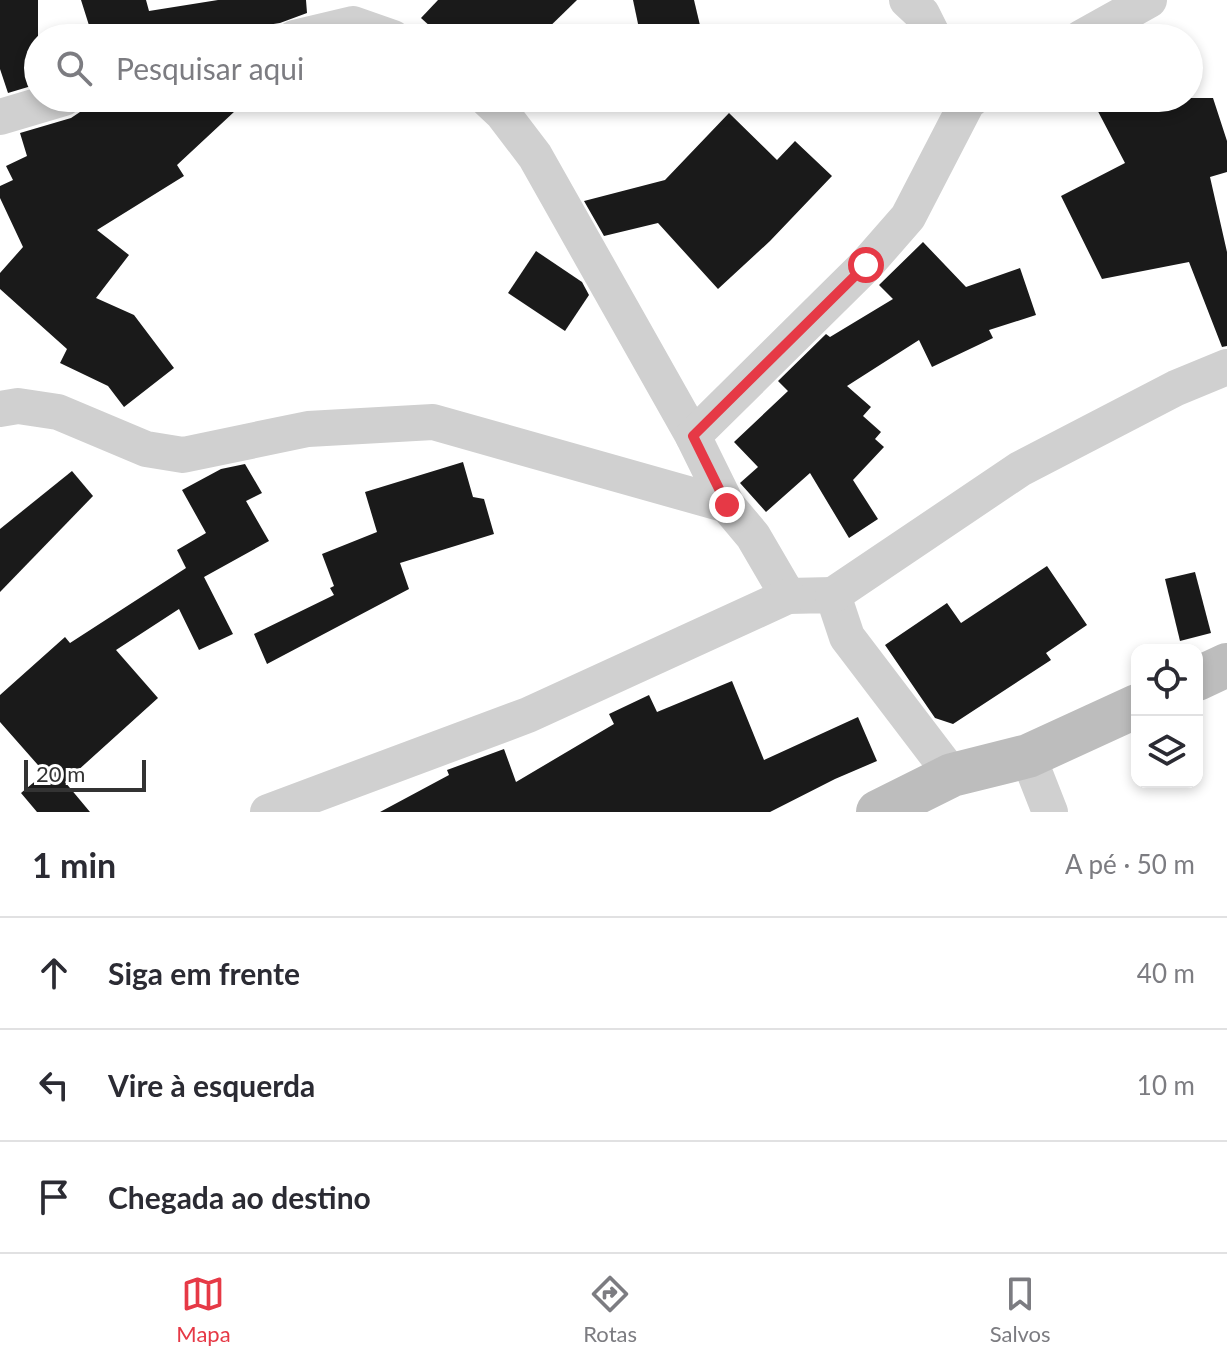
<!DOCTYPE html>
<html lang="pt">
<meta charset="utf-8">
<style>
body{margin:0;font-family:Lato,sans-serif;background:#f2f2f3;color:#2b2b33}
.controls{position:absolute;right:24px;bottom:24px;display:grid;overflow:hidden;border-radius:16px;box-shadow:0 4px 12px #0003}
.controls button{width:72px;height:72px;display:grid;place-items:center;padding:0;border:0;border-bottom:2px solid #e1e1e2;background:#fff;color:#2b2b33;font:40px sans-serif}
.scale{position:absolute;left:24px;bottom:20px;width:122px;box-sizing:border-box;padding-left:8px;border:4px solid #333;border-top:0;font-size:22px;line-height:28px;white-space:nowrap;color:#333;-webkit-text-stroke:6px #fff;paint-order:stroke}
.stop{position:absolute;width:24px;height:24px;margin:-18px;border:6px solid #e63946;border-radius:50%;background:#fff}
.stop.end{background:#e63946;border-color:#fff;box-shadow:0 2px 8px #0008}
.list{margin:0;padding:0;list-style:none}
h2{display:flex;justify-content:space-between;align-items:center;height:104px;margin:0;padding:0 32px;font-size:34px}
h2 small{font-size:26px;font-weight:400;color:#7c7c81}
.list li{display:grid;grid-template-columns:52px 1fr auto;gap:24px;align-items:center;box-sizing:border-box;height:112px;padding:0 32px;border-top:2px solid #e1e1e2}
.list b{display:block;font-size:30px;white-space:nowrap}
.list em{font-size:26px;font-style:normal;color:#7c7c81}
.icon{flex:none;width:44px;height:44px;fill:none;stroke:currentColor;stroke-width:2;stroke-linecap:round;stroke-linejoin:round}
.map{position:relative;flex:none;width:1227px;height:812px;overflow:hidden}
.search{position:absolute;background:#fff;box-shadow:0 4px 12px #0003;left:24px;right:24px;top:24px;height:88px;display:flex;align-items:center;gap:20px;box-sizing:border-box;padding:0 28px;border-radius:44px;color:#7c7c81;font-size:30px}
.sheet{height:440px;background:#fff}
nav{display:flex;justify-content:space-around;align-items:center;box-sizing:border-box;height:112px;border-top:2px solid #e1e1e2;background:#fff;font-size:22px;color:#7c7c81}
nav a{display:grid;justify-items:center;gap:4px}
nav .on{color:#e63946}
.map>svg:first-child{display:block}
.building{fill:#1a1a1a}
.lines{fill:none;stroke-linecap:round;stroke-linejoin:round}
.street{stroke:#d0d0d0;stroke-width:36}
.secondary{stroke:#bdbdbd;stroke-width:44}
.route{stroke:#e63946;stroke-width:10}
</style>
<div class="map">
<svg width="1227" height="812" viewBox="0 0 1227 812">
<rect width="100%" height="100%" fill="#fff"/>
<!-- building -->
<g class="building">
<path d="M0 0H38V84L8 93 0 69Z"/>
<path d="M81 0H146L149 11 218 0H306L307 13 280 23 184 38H93Z"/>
<path d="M438 0H577L538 38H443L421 18Z"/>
<path d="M633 0H694L703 38H641Z"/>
<path d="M84 98H249L177 165 184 176 97 230 129 255 96 298 134 315 174 368 124 407 108 386 60 363 67 349 0 289V273L23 247 0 198V186L13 180 6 166 27 156 20 133 71 118 80 112Z"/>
<path d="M1091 98H1213L1227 141V172L1210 177 1227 252V346L1222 347 1189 262 1102 279 1061 196 1125 163Z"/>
<path d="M729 113 777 160 795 141 832 176 770 241 718 289 658 223 604 236 584 201 665 180Z"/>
<path d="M923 242 966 287 1020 268 1036 315 989 330 993 338 932 367 919 340 847 386 871 407 863 416 881 432 875 439 884 447 853 480 878 519 849 538 810 473 766 512 740 483 758 467 734 442 788 391 778 381 826 334 830 337 893 299 879 285Z"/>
<path d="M536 251 582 282 589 295 565 331 508 293Z"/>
<path d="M463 462 473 497 484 499 494 534 400 563 409 589 267 664 254 634 334 595 330 588 334 586 322 554 377 532 365 492Z"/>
<path d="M245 464 262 493 246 501 269 541 204 577 233 634 199 650 179 609 116 650 158 698 65 782 90 812H37L21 793 45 773 0 722V695L65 637 70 643 186 568 177 550 206 533 182 490 221 469Z"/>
<path d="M72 471 93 496 0 592V529Z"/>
<path d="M1047 566 1087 625 1046 653 1051 660 953 724 935 718 885 645 947 603 961 623Z"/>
<path d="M1195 572 1211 633 1180 641 1165 579Z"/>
<path d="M732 681 764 760 858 717 877 761 835 779 770 812H380L449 775 447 770 504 749 516 782 614 724 609 714 649 695 657 712Z"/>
</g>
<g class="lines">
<!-- street -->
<g class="street">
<path d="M907 0 922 14 934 38"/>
<path d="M294 38 353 24 393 38"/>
<path d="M1081 38 1149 0"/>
<path d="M486 98 503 114 535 156 693 436 727 505 753 536 788 596 833 595 847 637 952 775"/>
<path d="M0 117 64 98"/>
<path d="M0 409 18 406 58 412 146 449 183 455 308 429 433 422 727 505"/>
<path d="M693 436 866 265 908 217 968 101 973 98"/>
<path d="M833 595 1020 469 1176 388 1227 367"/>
<path d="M1028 756 1050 812"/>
<path d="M268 812 528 715 788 596"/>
</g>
<!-- secondary -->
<g class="secondary">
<path d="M1197 679 1227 665"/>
<path d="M878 812 952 775 1028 756 1137 706"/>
</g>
</g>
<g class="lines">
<!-- route -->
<path class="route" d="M727 505 693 436 866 265"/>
</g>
</svg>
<div class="controls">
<button><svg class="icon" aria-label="locate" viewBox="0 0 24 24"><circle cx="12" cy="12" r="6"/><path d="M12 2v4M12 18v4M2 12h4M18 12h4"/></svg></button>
<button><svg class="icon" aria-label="layers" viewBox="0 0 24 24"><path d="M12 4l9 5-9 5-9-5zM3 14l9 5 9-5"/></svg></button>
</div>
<div class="scale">20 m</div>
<div class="stop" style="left:866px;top:265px"></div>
<div class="stop end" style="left:727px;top:505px"></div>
<div class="search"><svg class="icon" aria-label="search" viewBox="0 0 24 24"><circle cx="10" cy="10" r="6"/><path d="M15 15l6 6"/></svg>Pesquisar aqui</div>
</div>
<section class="sheet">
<h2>1 min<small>A pé · 50 m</small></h2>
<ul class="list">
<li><svg class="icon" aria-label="ahead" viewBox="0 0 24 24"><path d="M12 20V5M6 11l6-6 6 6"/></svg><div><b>Siga em frente</b></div><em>40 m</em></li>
<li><svg class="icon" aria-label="left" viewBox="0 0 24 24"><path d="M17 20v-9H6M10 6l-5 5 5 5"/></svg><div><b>Vire à esquerda</b></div><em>10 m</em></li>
<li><svg class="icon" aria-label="arrive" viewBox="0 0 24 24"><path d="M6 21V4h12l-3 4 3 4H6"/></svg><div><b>Chegada ao destino</b></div></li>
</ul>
</section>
<nav>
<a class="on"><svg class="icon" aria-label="map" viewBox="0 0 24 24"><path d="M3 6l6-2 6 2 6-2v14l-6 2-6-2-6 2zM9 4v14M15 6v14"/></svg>Mapa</a>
<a><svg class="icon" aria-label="directions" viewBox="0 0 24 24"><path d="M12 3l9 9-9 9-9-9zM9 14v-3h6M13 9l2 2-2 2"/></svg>Rotas</a>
<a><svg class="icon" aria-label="saved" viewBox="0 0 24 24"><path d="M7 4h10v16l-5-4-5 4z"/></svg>Salvos</a>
</nav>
